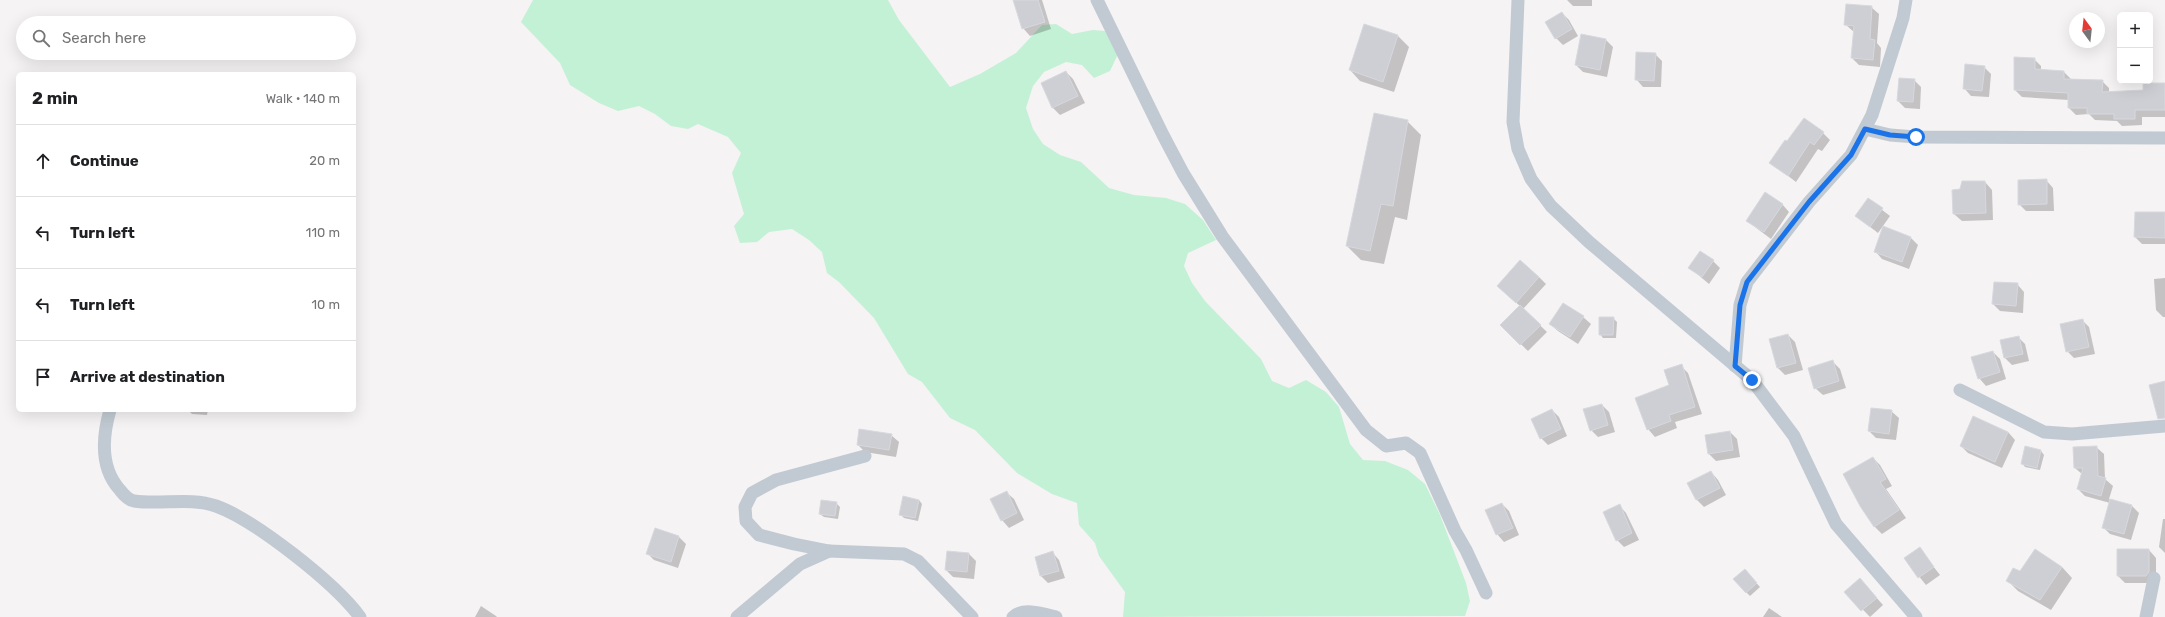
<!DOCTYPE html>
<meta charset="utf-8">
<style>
body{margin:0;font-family:Rubik,sans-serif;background:#f2f2f2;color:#202124}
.controls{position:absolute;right:12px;top:12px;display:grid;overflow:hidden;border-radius:6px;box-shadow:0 4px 16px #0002}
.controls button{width:36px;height:36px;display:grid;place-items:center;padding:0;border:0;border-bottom:1px solid #e0e0e0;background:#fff;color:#202124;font:20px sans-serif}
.compass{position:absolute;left:2069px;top:12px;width:36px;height:36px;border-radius:50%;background:#fff;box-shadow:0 4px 16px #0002;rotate:345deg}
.stop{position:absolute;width:12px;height:12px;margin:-9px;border:3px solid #1a73e8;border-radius:50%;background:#fff}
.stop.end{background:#1a73e8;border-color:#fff;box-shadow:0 1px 4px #0008}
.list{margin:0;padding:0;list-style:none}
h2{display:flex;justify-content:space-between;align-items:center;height:52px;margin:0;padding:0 16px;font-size:17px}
h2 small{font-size:13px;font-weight:400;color:#757577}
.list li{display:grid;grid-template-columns:26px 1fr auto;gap:12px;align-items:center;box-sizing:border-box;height:72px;padding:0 16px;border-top:1px solid #e0e0e0}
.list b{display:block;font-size:15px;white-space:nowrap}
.list em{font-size:13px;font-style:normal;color:#757577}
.icon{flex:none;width:22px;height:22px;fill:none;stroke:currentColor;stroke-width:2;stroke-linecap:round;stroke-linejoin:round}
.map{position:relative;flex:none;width:2165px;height:617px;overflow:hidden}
.search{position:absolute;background:#fff;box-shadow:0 4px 16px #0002;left:16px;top:16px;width:340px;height:44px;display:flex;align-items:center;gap:10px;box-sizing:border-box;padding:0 14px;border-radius:22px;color:#757577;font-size:15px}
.panel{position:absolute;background:#fff;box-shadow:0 4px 16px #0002;left:16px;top:72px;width:340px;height:340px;border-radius:6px}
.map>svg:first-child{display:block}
.green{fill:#c3f1d5}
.shadow{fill:#0003}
.building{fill:#cdcfd5;stroke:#d7d9de}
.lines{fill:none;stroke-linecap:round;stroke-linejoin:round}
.street{stroke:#c1cad2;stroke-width:13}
.route{stroke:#1a73e8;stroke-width:5}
</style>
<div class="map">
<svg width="2165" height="617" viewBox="0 0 2165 617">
<rect width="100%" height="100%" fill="#f5f3f3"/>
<!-- green -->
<path class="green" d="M533 0H888L899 20 950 87 980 74 1016 53 1042 25 1056 24 1072 34 1093 30 1105 31 1118 54 1110 71 1094 78 1082 65 1066 62 1044 72 1033 86 1026 108 1033 129 1043 144 1060 155 1081 162 1109 188 1134 195 1166 198 1185 204 1203 220 1216 240 1188 253 1184 266 1192 283 1205 301 1261 359 1272 381 1289 388 1306 380 1326 392 1339 407 1350 444 1363 460 1385 461 1408 470 1425 484 1440 515 1466 583 1470 601 1465 616 1123 617 1125 592 1099 556 1095 543 1079 525 1077 503 1052 494 1017 473 975 430 950 418 922 382 908 374 874 318 839 282 827 273 822 252 809 240 792 229 769 232 757 242 740 243 734 226 744 214 732 173 741 153 728 137 698 124 688 129 671 126 655 114 639 106 618 111 599 103 570 85 560 63 521 22Z"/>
<!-- shadow -->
<g class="shadow">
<path d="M1014 0H1042L1051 29 1030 36 1023 28Z"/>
<path d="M1567 0H1592V6H1573Z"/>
<path d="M1871 7 1879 14 1877 43 1881 48 1880 67 1859 65 1852 58 1854 32 1846 25Z"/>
<path d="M1562 13 1569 20 1578 36 1563 45 1556 38Z"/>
<path d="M1365 25 1398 36 1409 47 1394 92 1360 81 1350 70Z"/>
<path d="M1582 35 1606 40 1613 47 1607 77 1583 72 1576 65Z"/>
<path d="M1655 54 1662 61 1661 87H1643L1636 79Z"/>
<path d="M2034 59 2041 66V70L2064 72 2071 79 2102 81 2109 88V93L2144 91 2165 84V117H2142V125L2122 126 2117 121 2095 120 2089 114 2076 115 2069 108V100L2022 97 2015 90Z"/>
<path d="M1984 67 1991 74 1989 97 1971 96 1964 88Z"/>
<path d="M1066 72 1073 79 1085 103 1060 115 1053 108 1042 84Z"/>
<path d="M1914 80 1921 87 1920 109 1905 108 1898 101Z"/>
<path d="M1407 121 1421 135 1407 220 1395 217 1384 264 1361 260 1347 246Z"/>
<path d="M1823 133 1830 140 1822 151 1818 149 1796 182 1771 163 1787 143Z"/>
<path d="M2046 180 2053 188 2054 211H2026L2019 204Z"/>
<path d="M1985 182 1992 190 1993 220 1962 221 1954 214Z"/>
<path d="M1868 199 1890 216 1878 233 1856 216Z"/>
<path d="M1782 204 1789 212 1771 239 1747 221Z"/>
<path d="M2165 213V244H2142L2135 237Z"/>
<path d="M1911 238 1918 245 1909 269 1882 259 1875 251Z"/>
<path d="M1713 261 1720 268 1709 284 1690 268Z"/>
<path d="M1539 277 1546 284 1523 309 1547 332 1528 351 1501 325 1520 306 1505 293Z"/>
<path d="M2165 278V317H2163L2156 310 2154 279Z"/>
<path d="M2017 284 2024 292 2023 313 2000 311 1993 304Z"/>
<path d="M1563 304 1583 317 1591 324 1578 344 1558 331 1550 324Z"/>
<path d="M1613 318 1617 322 1616 338H1603L1600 334Z"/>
<path d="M2082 320 2089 327 2095 354 2074 358 2067 351Z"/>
<path d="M1788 335 1795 342 1803 370 1785 375 1778 368 1771 340Z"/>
<path d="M2018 337 2025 344 2029 361 2012 365 2005 358 2001 341Z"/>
<path d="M1993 352 2000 359 2006 379 1986 386 1979 378Z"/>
<path d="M1833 362 1840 369 1846 388 1823 395 1815 388Z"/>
<path d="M1681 366 1688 373 1702 414 1675 422 1677 428 1655 437 1648 429Z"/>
<path d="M1602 405 1609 412 1615 432 1598 437 1591 430Z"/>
<path d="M188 410H208L207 415 192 414Z"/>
<path d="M1552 410 1559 417 1567 436 1548 445 1541 438Z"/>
<path d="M1891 411 1899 418 1896 440 1876 438 1869 431Z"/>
<path d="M1730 432 1737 439 1740 457 1716 461 1709 454Z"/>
<path d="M2008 432 2015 440 2002 468 1968 453 1961 446Z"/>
<path d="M891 435 899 442 896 457 865 452 858 445Z"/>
<path d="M2096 447 2104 454 2105 479 2113 486 2109 499 2132 506 2139 513 2131 540 2110 534 2103 527 2110 503 2085 496 2078 489 2082 474 2075 468Z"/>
<path d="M2041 451 2044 455 2040 470 2025 467 2022 463Z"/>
<path d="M1873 458 1880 465 1892 486 1886 489 1906 518 1882 534 1875 527 1845 474Z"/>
<path d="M1711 472 1718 480 1726 495 1704 507 1696 499Z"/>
<path d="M1006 492 1014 499 1024 520 1009 528 1002 520Z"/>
<path d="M919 500 922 504 918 521 904 518 900 514Z"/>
<path d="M836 503 840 507 838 519 824 517 820 514Z"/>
<path d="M1502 504 1509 511 1519 535 1504 542 1497 534Z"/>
<path d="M1619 505 1626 513 1639 540 1624 547 1617 540Z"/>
<path d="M2163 519H2165V553L2159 547Z"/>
<path d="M679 537 686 544 678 568 654 560 647 553Z"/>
<path d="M1919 548 1940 575 1926 585 1905 559Z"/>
<path d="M2149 550 2156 558V579L2153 583H2125L2118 576Z"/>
<path d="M1052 552 1059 560 1065 578 1048 583 1041 576 1036 557Z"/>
<path d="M969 554 976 561 974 579 953 577 946 570Z"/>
<path d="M2062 567 2072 578 2051 610 2018 591 2007 580 2020 573Z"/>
<path d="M1748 574 1760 587 1750 596 1746 592Z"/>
<path d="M1867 587 1883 605 1870 617 1846 592Z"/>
<path d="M481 606 496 616 497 617H475Z"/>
<path d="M1769 608 1782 617H1763Z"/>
</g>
<!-- building -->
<g class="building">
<path d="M1013 0H1038L1045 22 1022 29Z"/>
<path d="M1846 4 1872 6 1870 39 1875 40 1873 60 1851 58 1854 26 1844 25Z"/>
<path d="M1562 12 1572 29 1555 39 1545 22Z"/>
<path d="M1364 24 1398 35 1383 82 1349 70Z"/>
<path d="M1581 34 1606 39 1600 70 1575 65Z"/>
<path d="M1636 52 1656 53 1654 81 1635 80Z"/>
<path d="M2014 57 2035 58V69L2064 71V79L2103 80 2102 92 2143 90V83H2165V110H2135V119H2114V114H2087V108H2068V93L2014 90Z"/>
<path d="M1965 64 1985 66 1982 91 1963 89Z"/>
<path d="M1066 71 1078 96 1052 108 1041 83Z"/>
<path d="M1899 78 1915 79 1913 102 1897 101Z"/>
<path d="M1374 113 1408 120 1393 206 1381 204 1370 251 1346 246Z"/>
<path d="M1804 118 1824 132 1814 145 1810 142 1788 176 1769 163 1785 140 1787 141Z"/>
<path d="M2047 179V204L2018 205V180Z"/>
<path d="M1962 181H1985L1986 213 1953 214 1952 190 1960 189Z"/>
<path d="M1765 192 1783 204 1764 232 1746 221Z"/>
<path d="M1868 198 1883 208 1870 227 1855 216Z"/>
<path d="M2135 212H2165V238L2134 237Z"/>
<path d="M1883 226 1911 237 1902 262 1874 252Z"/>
<path d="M1700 251 1714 260 1702 277 1688 268Z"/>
<path d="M1520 260 1539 277 1516 303 1497 286Z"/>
<path d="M1994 282 2018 283 2016 306 1992 304Z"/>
<path d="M1563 303 1584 316 1570 337 1549 324Z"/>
<path d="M1520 305 1541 325 1520 345 1500 325Z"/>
<path d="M1599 317H1614L1613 335H1599Z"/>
<path d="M2083 319 2089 347 2066 352 2060 324Z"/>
<path d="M1788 334 1796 363 1777 368 1769 339Z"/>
<path d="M2019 336 2023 354 2004 358 2000 340Z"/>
<path d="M1993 351 2000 372 1978 379 1971 357Z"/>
<path d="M1833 360 1839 381 1814 389 1808 368Z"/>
<path d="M1682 364 1695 407 1669 415 1671 421 1647 430 1635 398 1669 385 1664 370Z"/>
<path d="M2165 381V418L2158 419 2149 385Z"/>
<path d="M1602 404 1608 425 1590 431 1583 409Z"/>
<path d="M1871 408 1892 410 1889 434 1868 431Z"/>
<path d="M1552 409 1561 429 1540 439 1531 419Z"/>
<path d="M1973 416 2008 432 1995 462 1960 446Z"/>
<path d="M859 429 892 434 889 450 857 445Z"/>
<path d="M1730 431 1733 450 1708 454 1705 435Z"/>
<path d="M2025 446 2041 450 2037 468 2021 464Z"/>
<path d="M2097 446 2098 476 2106 478 2101 496 2077 489 2083 468H2074L2073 447Z"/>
<path d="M1873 457 1886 479 1880 482 1899 510 1874 527 1860 506 1843 474Z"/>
<path d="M1711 471 1720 488 1696 500 1687 483Z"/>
<path d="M1007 491 1017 513 1001 521 990 499Z"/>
<path d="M903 496 919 500 915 518 899 515Z"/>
<path d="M2110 499 2132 505 2124 534 2102 528Z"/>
<path d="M821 500 837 502 835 516 819 514Z"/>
<path d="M1502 503 1513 528 1496 535 1485 510Z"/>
<path d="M1620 504 1632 533 1616 541 1603 512Z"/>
<path d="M655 528 679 536 671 562 646 554Z"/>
<path d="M1920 547 1934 567 1918 578 1904 558Z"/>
<path d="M2035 549 2062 567 2040 600 2006 581 2013 568 2020 571Z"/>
<path d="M2117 549H2149V572L2146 576H2117Z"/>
<path d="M947 551 969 553 967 572 945 570Z"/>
<path d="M1053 551 1059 571 1040 576 1035 557Z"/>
<path d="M1745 569 1757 583 1746 593 1733 579Z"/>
<path d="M1860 578 1877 598 1861 611 1844 592Z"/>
</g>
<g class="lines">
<!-- street -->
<g class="street">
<path d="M1097 0 1163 135 1183 173 1222 236 1366 430 1386 446 1406 443 1420 453 1455 531 1466 550 1486 593"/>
<path d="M1518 0 1513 122 1518 149 1531 179 1551 206 1589 242 1752 380 1794 436 1836 524 1916 617"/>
<path d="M1865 129 1890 135 1916 137 2165 138"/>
<path d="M1735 366 1740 305 1747 282 1809 202 1851 155 1872 115 1903 18 1906 0"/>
<path d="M1960 390 2044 432 2072 434 2165 426"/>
<path d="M110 410C102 438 100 468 120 490 123 494 129 500 134 501 161 505 190 497 216 506 255 520 335 583 360 617"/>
<path d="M865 456 776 480 752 493 745 507 746 521 759 535 794 544 829 551 904 554 918 561 972 617"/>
<path d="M737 617 800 564 829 551"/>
<path d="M1013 617C1023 607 1044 614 1056 617"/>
<path d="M2146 617 2154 578"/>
</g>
</g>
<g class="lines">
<!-- route -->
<path class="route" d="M1752 380 1735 366 1740 305 1747 282 1809 202 1851 155 1865 129 1890 135 1916 137"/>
</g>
</svg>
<div class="controls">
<button>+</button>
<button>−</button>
</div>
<svg class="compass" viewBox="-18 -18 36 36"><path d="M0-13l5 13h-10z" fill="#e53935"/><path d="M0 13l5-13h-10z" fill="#757577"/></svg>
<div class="stop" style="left:1916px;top:137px"></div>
<div class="stop end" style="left:1752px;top:380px"></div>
<div class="search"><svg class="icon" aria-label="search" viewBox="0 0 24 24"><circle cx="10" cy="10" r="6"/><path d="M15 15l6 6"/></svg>Search here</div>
<section class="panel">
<h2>2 min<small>Walk · 140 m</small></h2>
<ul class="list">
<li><svg class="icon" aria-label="ahead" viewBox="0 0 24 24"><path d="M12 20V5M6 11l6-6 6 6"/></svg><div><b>Continue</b></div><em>20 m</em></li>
<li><svg class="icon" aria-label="left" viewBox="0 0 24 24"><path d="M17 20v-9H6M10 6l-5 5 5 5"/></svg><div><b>Turn left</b></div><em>110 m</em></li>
<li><svg class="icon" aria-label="left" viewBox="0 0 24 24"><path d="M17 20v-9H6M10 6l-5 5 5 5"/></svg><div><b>Turn left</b></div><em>10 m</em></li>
<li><svg class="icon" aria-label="arrive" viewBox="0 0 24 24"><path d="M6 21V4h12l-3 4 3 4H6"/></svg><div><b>Arrive at destination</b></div></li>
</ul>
</section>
</div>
